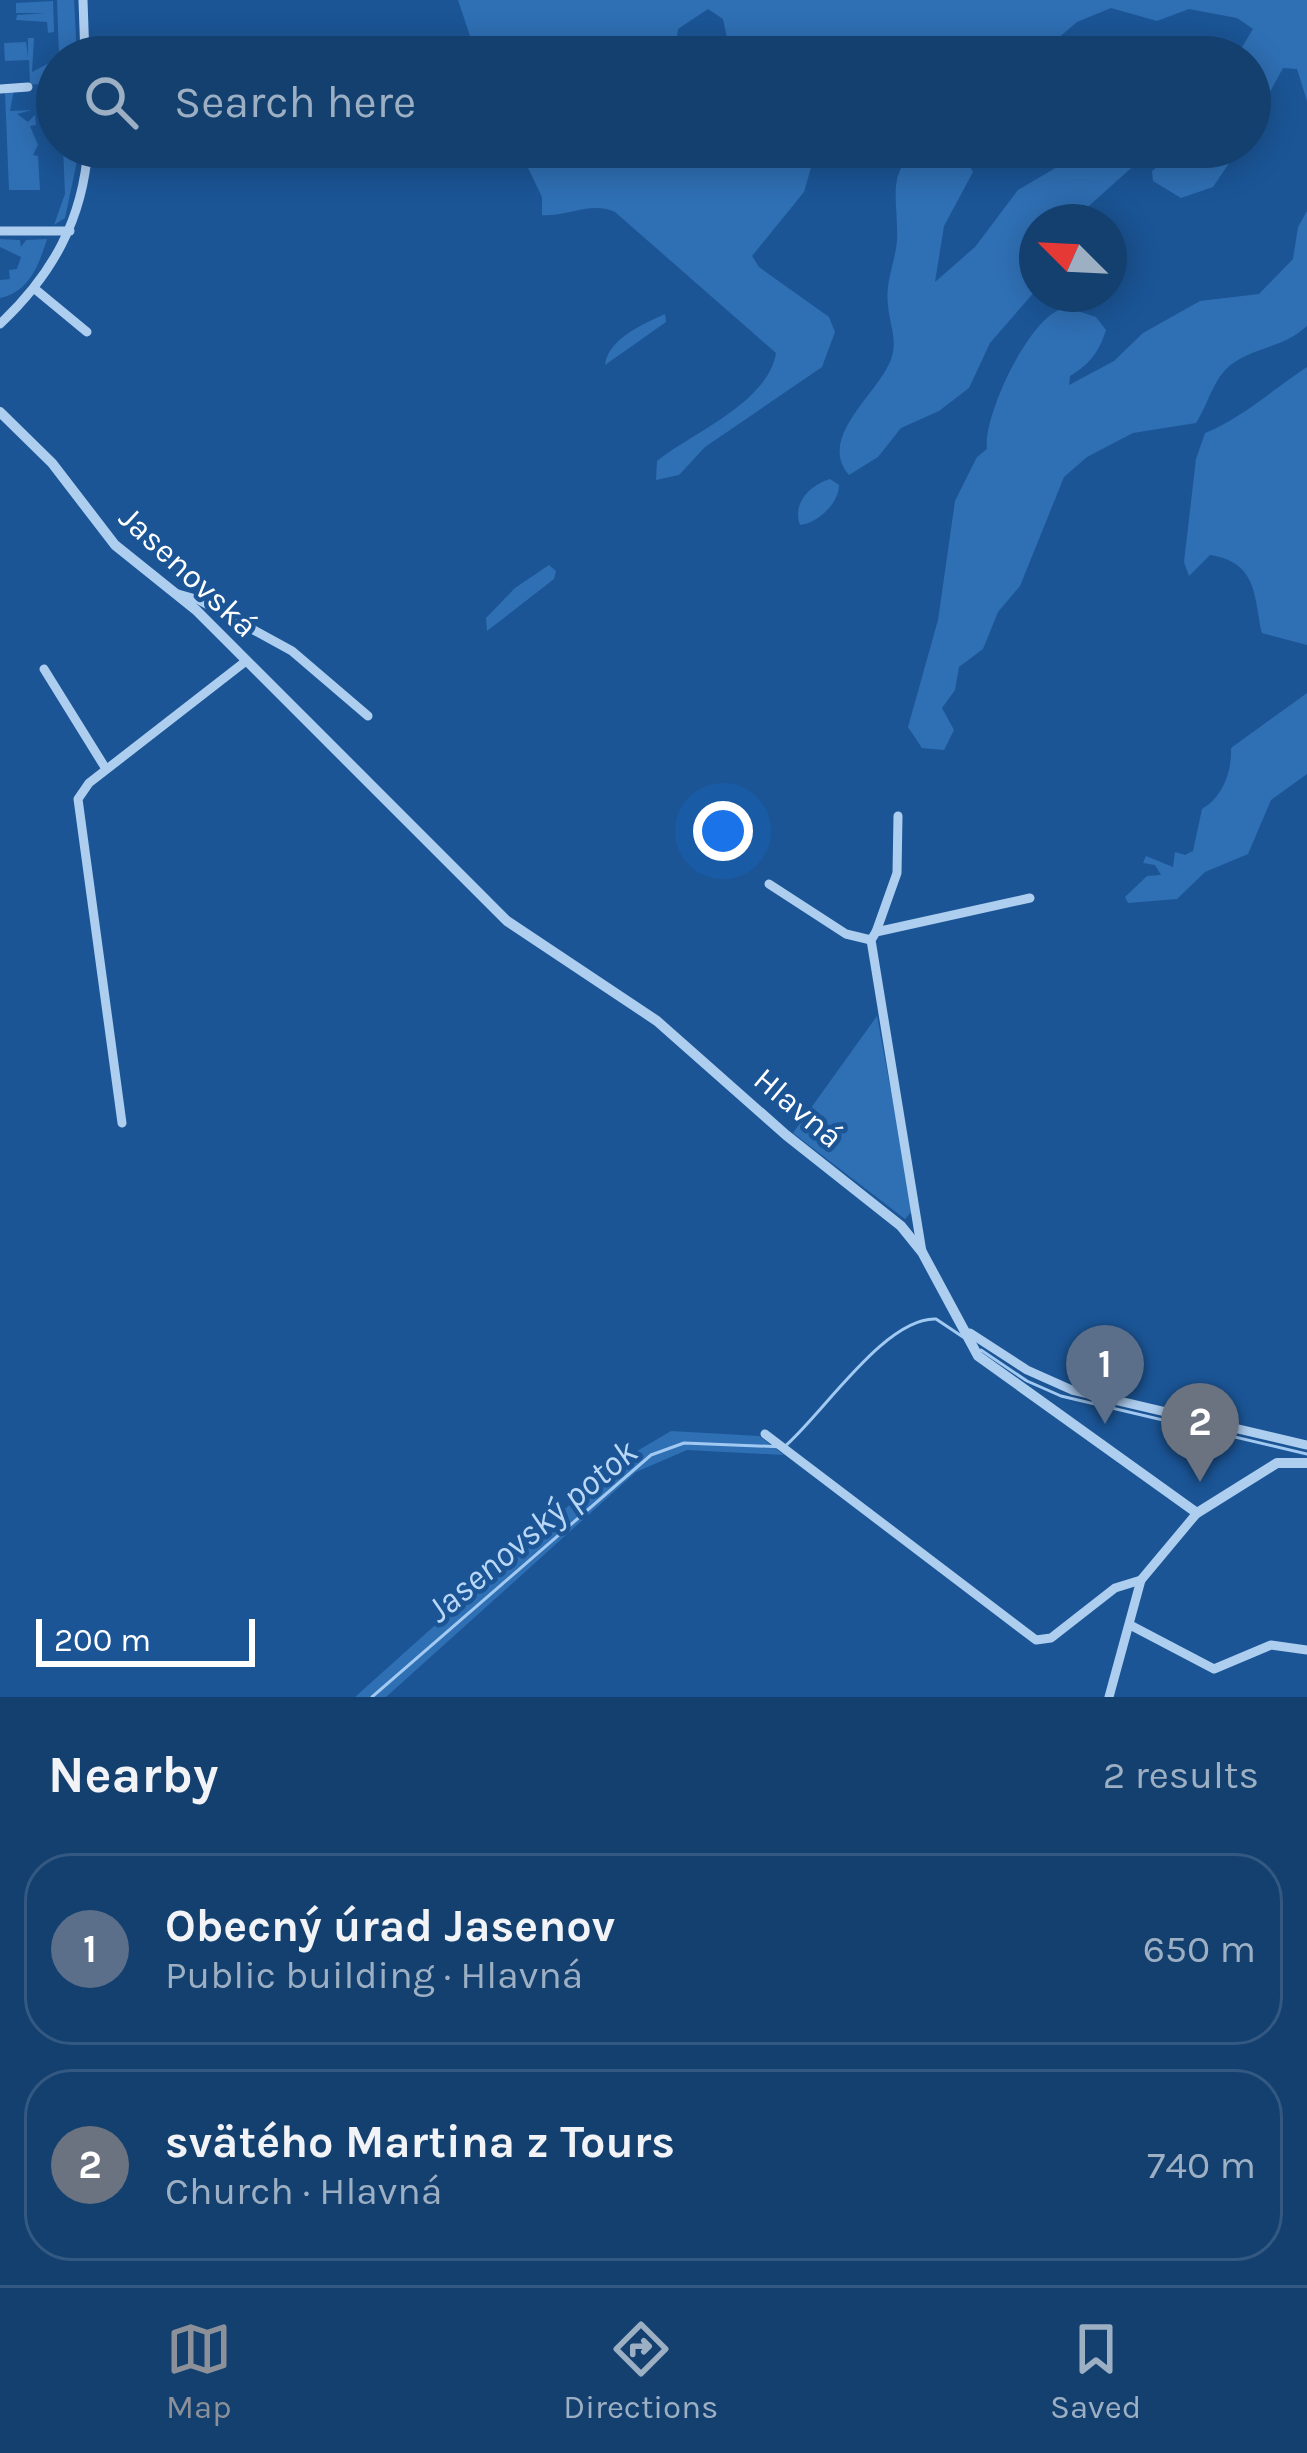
<!DOCTYPE html>
<meta charset="utf-8">
<style>
body{margin:0;font-family:Karla,sans-serif;background:#1d4775;color:#f1f3f6}
.compass{position:absolute;left:1019px;top:204px;width:108px;height:108px;border-radius:50%;background:#144070;box-shadow:0 6px 30px #0003;rotate:294deg}
.scale{position:absolute;left:36px;bottom:30px;width:219px;box-sizing:border-box;padding-left:12px;border:6px solid #fff;border-top:0;font-size:33px;line-height:42px;white-space:nowrap;color:#fff;-webkit-text-stroke:9px #1b5596;paint-order:stroke}
.you{position:absolute;left:723px;top:831px;width:42px;height:42px;margin:-30px;border:9px solid #fff;border-radius:50%;background:#1a73e8;box-shadow:0 0 0 18px #1a73e833}
.badge{display:grid;place-items:center;width:78px;height:78px;border-radius:50%;background:#8c9099;color:#fff;font-size:39px;font-weight:700}
.pin{position:absolute;translate:-50% -99px;filter:drop-shadow(0 3px 6px #0008)}
.pin::after{content:'';position:absolute;top:63px;width:42px;height:36px;background:inherit;clip-path:polygon(0 0,100% 0,50% 100%)}
.list{margin:0;padding:0;list-style:none}
h2{display:flex;justify-content:space-between;align-items:center;height:156px;margin:0;padding:0 48px;font-size:51px}
h2 small{font-size:39px;font-weight:400;color:#9dafc3}
.list li{display:grid;grid-template-columns:78px 1fr auto;gap:36px;align-items:center;box-sizing:border-box;height:192px;margin:0 24px 24px;padding:0 24px;border:3px solid #335983;border-radius:48px}
.list b{display:block;font-size:45px;white-space:nowrap}
.list p{margin:0;font-size:39px;white-space:nowrap;color:#9dafc3}
.list em{font-size:39px;font-style:normal;color:#9dafc3}
.icon{flex:none;width:66px;height:66px;fill:none;stroke:currentColor;stroke-width:2;stroke-linecap:round;stroke-linejoin:round}
.map{position:relative;flex:none;width:1307px;height:1697px;overflow:hidden}
.search{position:absolute;background:#144070;box-shadow:0 6px 30px #0003;left:36px;right:36px;top:36px;height:132px;display:flex;align-items:center;gap:30px;box-sizing:border-box;padding:0 42px;border-radius:66px;color:#9dafc3;font-size:45px}
.sheet{height:588px;background:#144070}
nav{display:flex;justify-content:space-around;align-items:center;box-sizing:border-box;height:168px;border-top:3px solid #335983;background:#144070;font-size:33px;color:#9dafc3}
nav a{display:grid;justify-items:center;gap:6px}
nav .on{color:#8c9099}
.map>svg:first-child{display:block}
.green{fill:#2f6fb4}
.lines{fill:none;stroke-linecap:round;stroke-linejoin:round}
.stream{stroke:#a1c9f2;stroke-width:3}
.minor{stroke:#aecef0;stroke-width:9}
.tertiary{stroke:#aecef0;stroke-width:10}
.labels{text-anchor:middle;stroke-width:9;stroke-linejoin:round;paint-order:stroke}
.street-label{font-size:33px;fill:#fff;stroke:#1b5596}
.water-label{font-size:36px;font-style:italic;fill:#bad8f6;stroke:#1b5596}
</style>
<div class="map">
<svg width="1307" height="1697" viewBox="0 0 1307 1697">
<rect width="100%" height="100%" fill="#1b5596"/>
<!-- green -->
<g class="green">
<path d="M57 0H74L77 57H59Z"/>
<path d="M458 0H1307V101L1297 69 1283 68 1250 129V57H1236L1253 29 1237 18 1189 9 1157 21 1111 8 1077 22 1036 57H919L887 39 883 47 891 57H731L723 19 708 9 678 29 675 57H457L470 36Z"/>
<path d="M53 1 54 32 48 33 47 22 16 20 17 15 46 13H16V3Z"/>
<path d="M28 38H34L32 72 55 60 52 83 30 85 29 60 5 61 4 43 26 42 28 57Z"/>
<path d="M14 90 10 111 32 110 17 114 28 122 35 115 36 125 30 126 38 145 33 155 38 156 40 190H9L5 92Z"/>
<path d="M63 147H80L65 218 54 225 65 194Z"/>
<path d="M518 147H817L804 192 752 256 759 267 829 317 835 332 822 367 705 447 679 475 656 480 657 461C692 433 768 403 776 353L615 212C591 201 568 217 542 215V197Z"/>
<path d="M930 147 965 157 973 172 944 226 935 282 975 247 1018 190 1091 147 1127 148 1139 161 1071 222H1037L1036 290 990 343 969 388 939 411 901 428 878 457 849 475C814 435 888 387 893 352 896 336 889 321 888 305 885 282 895 263 897 241 899 200 882 163 930 147Z"/>
<path d="M1183 147H1240L1213 187 1181 198 1153 181 1152 171Z"/>
<path d="M1307 211V326C1285 346 1263 346 1238 360 1213 374 1210 402 1196 423L1133 433 1087 457 1064 477 1020 586 998 612 983 649 959 667 955 690 942 708 954 730 944 750 922 748 908 727 938 620 955 501 977 457 987 449C983 416 1027 323 1059 310L1062 294H1073L1068 308 1096 317 1106 330C1099 352 1090 364 1070 376L1069 385 1114 361 1143 333 1200 301 1259 294 1293 259 1298 227Z"/>
<path d="M0 239 20 240 21 247 26 240 47 239C39 265 29 292 0 298V280L10 279 9 270 17 269 21 257 0 247Z"/>
<path d="M665 314 666 322 605 365C608 339 643 324 665 314Z"/>
<path d="M1307 367V645L1262 633C1254 600 1259 562 1210 555L1189 576 1184 562 1196 459 1205 433C1242 418 1272 390 1307 367Z"/>
<path d="M830 479 839 485C839 503 818 523 800 525 792 503 810 485 830 479Z"/>
<path d="M549 565 556 571 554 579 487 631 486 618 515 588Z"/>
<path d="M1307 693V774L1271 800 1248 854 1205 872 1177 899 1128 903 1125 897 1147 876 1161 875 1155 865 1143 863 1146 856 1173 867 1175 852 1185 855 1193 851 1202 809C1223 797 1232 771 1231 748Z"/>
<path d="M877 1016 913 1210 905 1219 793 1133Z"/>
<path d="M671 1431 759 1436 784 1455 687 1450 636 1472 386 1697H355L615 1464Z"/>
</g>
<g class="lines">
<!-- stream -->
<g class="stream">
<path d="M981 1350 1027 1381 1061 1396 1307 1454"/>
<path d="M372 1697 651 1455 684 1443 784 1447C822 1415 885 1317 936 1319L963 1337"/>
</g>
<!-- minor -->
<g class="minor">
<path d="M83 0 85 57"/>
<path d="M0 89 28 87"/>
<path d="M0 231H70"/>
<path d="M35 289 87 332"/>
<path d="M0 324C52 275 83 220 88 147"/>
<path d="M178 594 199 600 292 651 368 716"/>
<path d="M44 669 106 769"/>
<path d="M769 884 846 934 871 940"/>
<path d="M876 932 897 873 898 816"/>
<path d="M122 1123 78 799 89 783 246 661"/>
<path d="M922 1252 871 940 876 932 1030 898"/>
<path d="M970 1333 1027 1370 1072 1390 1307 1445"/>
<path d="M765 1434 1036 1640 1051 1638 1115 1588 1141 1580 1197 1513"/>
<path d="M1132 1626 1214 1669 1271 1645 1307 1650"/>
<path d="M1109 1697 1141 1580"/>
</g>
<!-- tertiary -->
<path class="tertiary" d="M0 412 52 463 115 545 196 610 507 921 657 1021 786 1135 901 1226 922 1252 978 1356 1197 1513 1277 1463H1307"/>
</g>
<g class="labels">
<!-- street labels -->
<g class="street-label">
<text transform="translate(189 571) rotate(43)" y="12">Jasenovská</text>
<text transform="translate(799 1107) rotate(40)" y="12">Hlavná</text>
</g>
<!-- water labels -->
<g class="water-label">
<text transform="translate(531 1530) rotate(-40)" y="13">Jasenovský potok</text>
</g>
</g>
</svg>
<svg class="compass" viewBox="-18 -18 36 36"><path d="M0-13l5 13h-10z" fill="#e53935"/><path d="M0 13l5-13h-10z" fill="#9dafc3"/></svg>
<div class="scale">200 m</div>
<div class="you"></div>
<div class="pin badge" style="left:1105px;top:1424px;background:#5c6f8a">1</div>
<div class="pin badge" style="left:1200px;top:1482px;background:#6b7280">2</div>
<div class="search"><svg class="icon" aria-label="search" viewBox="0 0 24 24"><circle cx="10" cy="10" r="6"/><path d="M15 15l6 6"/></svg>Search here</div>
</div>
<section class="sheet">
<h2>Nearby<small>2 results</small></h2>
<ul class="list">
<li><span class="badge" style="background:#5c6f8a">1</span><div><b>Obecný úrad Jasenov</b><p>Public building · Hlavná</p></div><em>650 m</em></li>
<li><span class="badge" style="background:#6b7280">2</span><div><b>svätého Martina z Tours</b><p>Church · Hlavná</p></div><em>740 m</em></li>
</ul>
</section>
<nav>
<a class="on"><svg class="icon" aria-label="map" viewBox="0 0 24 24"><path d="M3 6l6-2 6 2 6-2v14l-6 2-6-2-6 2zM9 4v14M15 6v14"/></svg>Map</a>
<a><svg class="icon" aria-label="directions" viewBox="0 0 24 24"><path d="M12 3l9 9-9 9-9-9zM9 14v-3h6M13 9l2 2-2 2"/></svg>Directions</a>
<a><svg class="icon" aria-label="saved" viewBox="0 0 24 24"><path d="M7 4h10v16l-5-4-5 4z"/></svg>Saved</a>
</nav>
